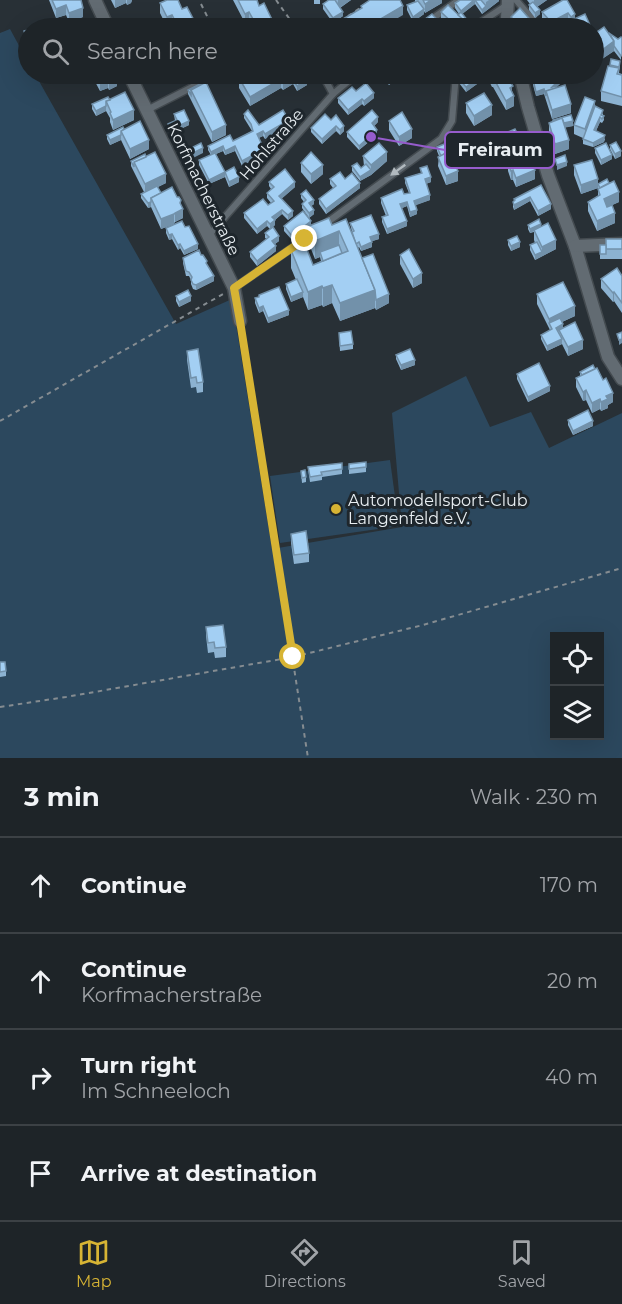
<!DOCTYPE html>
<meta charset="utf-8">
<style>
body{margin:0;font-family:Montserrat,sans-serif;background:#2b3034;color:#f1f3f6}
.controls{position:absolute;right:18px;bottom:18px;display:grid;overflow:hidden;border-radius:0px;box-shadow:0 6px 24px #0002}
.controls button{width:54px;height:54px;display:grid;place-items:center;padding:0;border:0;border-bottom:2px solid #3c4145;background:#1e2428;color:#f1f3f6;font:30px sans-serif}
.stop{position:absolute;width:18px;height:18px;margin:-14px;border:4px solid #d7b434;border-radius:50%;background:#fff}
.stop.end{background:#d7b434;border-color:#fff;box-shadow:0 2px 6px #0008}
.list{margin:0;padding:0;list-style:none}
h2{display:flex;justify-content:space-between;align-items:center;height:78px;margin:0;padding:0 24px;font-size:26px}
h2 small{font-size:20px;font-weight:400;color:#a1a4a8}
.list li{display:grid;grid-template-columns:39px 1fr auto;gap:18px;align-items:center;box-sizing:border-box;height:96px;padding:0 24px;border-top:2px solid #3c4145}
.list b{display:block;font-size:22px;white-space:nowrap}
.list p{margin:0;font-size:20px;white-space:nowrap;color:#a1a4a8}
.list em{font-size:20px;font-style:normal;color:#a1a4a8}
.icon{flex:none;width:33px;height:33px;fill:none;stroke:currentColor;stroke-width:2;stroke-linecap:round;stroke-linejoin:round}
.map{position:relative;flex:none;width:622px;height:758px;overflow:hidden}
.search{position:absolute;background:#1e2428;box-shadow:0 6px 24px #0002;left:18px;right:18px;top:18px;height:66px;display:flex;align-items:center;gap:15px;box-sizing:border-box;padding:0 21px;border-radius:33px;color:#a1a4a8;font-size:22px}
.sheet{height:462px;background:#1e2428}
nav{display:flex;justify-content:space-around;align-items:center;box-sizing:border-box;height:84px;border-top:2px solid #3c4145;background:#1e2428;font-size:16px;color:#a1a4a8}
nav a{display:grid;justify-items:center;gap:3px}
nav .on{color:#d7b434}
.map>svg:first-child{display:block}
.green{fill:#2c485e;fill-rule:evenodd}
.lines{fill:none;stroke-linecap:round;stroke-linejoin:round}
.lane-casing{stroke:#444b50;stroke-width:9}
.street-casing{stroke:#444b50;stroke-width:15}
.path{stroke:#858c91;stroke-width:2;stroke-dasharray:4.5 4.5;stroke-linecap:butt}
.lane{stroke:#626b72;stroke-width:6}
.street{stroke:#626b72;stroke-width:12}
.wall{fill:#8cb2d1}
.shaded-wall{fill:#7291aa}
.building{fill:#a3cff3;stroke:#7291aa;stroke-width:1.5}
.oneway{fill:#b2babf}
.route{stroke:#d7b434;stroke-width:8}
.poi-dot{fill:#d7b434;stroke:#1e262c;stroke-width:2}
.labels{text-anchor:middle;stroke-width:6;stroke-linejoin:round;paint-order:stroke}
.street-label{font-size:16px;fill:#e8eef2;stroke:#1e262c}
.poi-label{font-size:16px;fill:#e8eef2;stroke:#1e262c;text-anchor:start}
.leader{fill:none;stroke:#965ccc;stroke-width:2}
.callout-dot{fill:#965ccc;stroke:#1e262c;stroke-width:2}
.callout{fill:#1e262c;stroke:#965ccc;stroke-width:2}
.callout-label{font-size:18px;text-anchor:middle;font-weight:bold;fill:#e8eef2}
</style>
<div class="map">
<svg width="622" height="758" viewBox="0 0 622 758">
<rect width="100%" height="100%" fill="#283036"/>
<!-- green -->
<g class="green">
<path d="M10 29 28 62V74H35L176 324 232 299 272 549 402 527 392 413 466 376 490 427 531 412 549 448 622 413V758H0V33ZM554 636H600V736H554Z"/>
<path d="M390 460 399 526 280 543 270 476Z"/>
</g>
<g class="lines">
<!-- lane casing -->
<g class="lane-casing">
<g id="lane">
<path d="M516 0 540 28"/>
<path d="M419 28 459 0"/>
<path d="M476 28 478 24 507 5"/>
<path d="M322 74 333 94"/>
<path d="M147 110 218 74"/>
<path d="M325 224 441 139 452 121 456 74"/>
<path d="M209 235 333 94 357 74"/>
<path d="M234 288 315 232"/>
</g>
</g>
<!-- street casing -->
<g class="street-casing">
<g id="street">
<path d="M95 0 108 28"/>
<path d="M508 0 507 18 510 28"/>
<path d="M129 74 234 288 240 321"/>
<path d="M520 74 528 107 548 175 575 246 608 357 622 379"/>
<path d="M575 246 622 244"/>
</g>
</g>
<!-- path -->
<g class="path">
<path d="M276 0 296 28"/>
<path d="M201 4 213 28"/>
<path d="M348 16 363 6"/>
<path d="M236 74 238 77 244 74"/>
<path d="M242 333 308 758"/>
<path d="M0 421 223 294"/>
<path d="M0 707 66 697 293 657 423 625 622 568"/>
</g>
<!-- lane -->
<use href="#lane" class="lane"/>
<!-- street -->
<use href="#street" class="street"/>
</g>
<!-- wall -->
<g class="wall">
<path d="M49 0H81L83 17 69 22 66 15 56 18Z"/>
<path d="M111 0H132L131 3 127 5 126 3 115 8Z"/>
<path d="M233 0H257L259 6 276 28H253L249 21 245 23Z"/>
<rect x="314" y="0" width="6" height="4"/>
<path d="M329 0H351L340 8 343 16 333 23 323 9V4Z"/>
<path d="M415 0H442V3L425 13 424 11V14L413 22 407 10V5L415 2Z"/>
<path d="M460 0H499V1L482 14 475 4 462 14 468 26 467 28H448L441 22V12L458 15 459 14 455 8V3Z"/>
<path d="M527 0H547L537 7 540 14 535 18 529 10V5L530 4Z"/>
<path d="M563 0 575 19 590 28H576L574 24 571 27 568 22 557 28H548L542 22V12Z"/>
<path d="M160 3 182 9 198 28H174L172 24 167 27 160 13Z"/>
<path d="M511 17 534 28H517L511 21Z"/>
<path d="M421 22 445 28H421Z"/>
<path d="M28 30V47L24 36V31Z"/>
<path d="M594 34 618 39 621 37V60L614 51 602 59 599 55 594 59Z"/>
<path d="M611 59 620 66 619 73 622 74V106L601 101V91L610 66Z"/>
<path d="M87 74H116L117 86 109 90 108 88 100 91 92 76 89 77Z"/>
<path d="M304 74 307 85 297 91 293 84 283 90 281 88 250 106 239 88V78Z"/>
<path d="M375 74H403L389 85 385 81 381 84 375 78Z"/>
<path d="M463 74H479L475 77 477 84 466 92 459 83V79L464 75Z"/>
<path d="M531 74H555L561 83 556 87 571 113 552 119 544 94 536 96 533 85V80H536V77Z"/>
<path d="M489 77 511 83 514 106 506 110 493 87H492L489 81Z"/>
<path d="M204 83 226 135 212 142 188 94V90Z"/>
<path d="M356 91 374 98 364 106 362 104 348 115 338 103V98Z"/>
<path d="M110 100 134 120 113 130 110 122V118L106 111 96 116 92 109V104Z"/>
<path d="M466 103 492 115 474 126 466 113Z"/>
<path d="M595 106 603 114 604 120 602 123 600 122 596 131 605 139 604 142 593 147 583 144V138L574 134V125Z"/>
<path d="M174 114 189 125 170 134 168 129V124L175 121Z"/>
<path d="M244 114 259 125H289L265 139 263 136 258 138 264 154 242 166 235 151 225 155 223 151 216 154 225 172 239 182 229 187 225 177 209 184 199 165V160L211 155 208 150V146L233 141 252 131 244 118Z"/>
<path d="M331 120 344 131 340 135 336 131 322 144 311 132V128Z"/>
<path d="M389 121 412 138 399 146 389 130Z"/>
<path d="M378 122 374 126 377 135 359 150 347 137V132Z"/>
<path d="M549 123 573 126 565 127 569 149 555 154 549 132Z"/>
<path d="M124 129 149 149 130 159 121 140 110 145 107 139V135Z"/>
<path d="M499 136 524 152 522 153 535 179 516 187 513 180H511L508 171V162L507 159 505 160 499 145Z"/>
<path d="M610 145 621 156 615 159 610 149Z"/>
<path d="M437 147 459 157 449 161 458 181 446 185 438 166 439 156 437 151Z"/>
<path d="M595 148 612 159 601 165 595 153Z"/>
<path d="M363 156 387 161 371 175 360 181 352 171V166L361 168 364 166Z"/>
<path d="M131 161 166 183 158 187 161 193 181 205 183 218 175 222 174 224 161 229 151 207 148 208 141 198V194L144 192 131 166Z"/>
<path d="M301 163 323 174 311 184 301 172Z"/>
<path d="M574 165 598 184 619 202 612 205 615 223 597 231 588 211V202L598 196V188L581 194 574 175Z"/>
<path d="M420 168 431 182 426 184 430 200 415 205 417 214 410 217 407 206 402 208 407 226 387 234 382 222V217L386 216 381 203V198L409 193 405 183V178L421 173Z"/>
<path d="M330 179H345L360 188 326 214 319 204V199L333 188 330 184Z"/>
<path d="M269 182 295 187 281 199 293 216 288 220 282 214 275 220V225L270 229 267 226 257 234 244 218V213L268 205 271 203 267 198V193L271 189 269 186Z"/>
<path d="M541 185 551 209 538 216 530 201 514 210 513 207V202L514 201V199Z"/>
<path d="M301 194 314 204 311 206 314 214 309 218 302 208V204L304 202 301 198Z"/>
<path d="M350 223 379 239 372 241V247L361 251 359 247 358 248 362 258 389 303 376 310 375 308 340 321 332 303 323 307 322 305 308 310 303 297 291 302 286 289V284L296 280 291 268V250L313 265 321 261 320 257 315 259 309 244V227L292 240 284 231V226L332 225 352 232Z"/>
<path d="M528 225 541 227 556 249 535 260 530 250V245L535 243 534 240V232L530 233 528 229Z"/>
<path d="M185 227 198 249 184 255 180 248 178 250 172 239 169 240 166 233V228Z"/>
<path d="M265 233 279 241 275 244 276 251 257 266 250 257V252L267 239 265 238Z"/>
<path d="M622 239V259H600V245H606Z"/>
<path d="M508 240 520 247 511 251 508 245Z"/>
<path d="M400 255 422 283 413 288 400 264Z"/>
<path d="M183 258 207 264 214 281 196 290 193 289 191 284V280L189 276H186L183 263Z"/>
<path d="M622 276V313L614 301 613 302 601 288V279Z"/>
<path d="M537 294 575 316 562 322 563 328 583 349 568 356 562 344 547 351 541 339V335L550 330 537 304Z"/>
<path d="M259 295 289 315 268 323 263 311 259 313 255 303V298L259 297Z"/>
<path d="M176 296 191 301 179 307 176 301Z"/>
<path d="M339 333 353 344V349L340 351Z"/>
<path d="M187 351 203 382V392L197 393 196 387 191 388 187 360Z"/>
<path d="M396 355 415 365 401 370 396 359Z"/>
<path d="M580 372 613 402 608 405V408L601 411 600 409 592 413 586 400 583 401 576 387V378L580 376Z"/>
<path d="M517 374 550 391 528 402 517 379Z"/>
<path d="M568 420 593 426 573 435 568 425Z"/>
<path d="M349 464 366 467V472L349 474Z"/>
<path d="M308 467 342 469V474L322 477V480L310 482Z"/>
<path d="M301 471 306 477V482L302 483Z"/>
<path d="M291 534 309 553V562L294 564 291 543Z"/>
<path d="M206 627 226 647V657L215 658 214 652 208 653 206 636Z"/>
<path d="M0 662 6 671V676L0 677Z"/>
</g>
<!-- shaded-wall -->
<g class="shaded-wall">
<path d="M115 0H126V3L115 8Z"/>
<path d="M127 0H132L131 3 127 5Z"/>
<path d="M338 0H351L338 9Z"/>
<path d="M431 0H442V3L425 13V4Z"/>
<path d="M475 0V4L461 15V11Z"/>
<path d="M489 0H499V1L482 14V10L486 6V2Z"/>
<path d="M534 0H547L534 9Z"/>
<path d="M66 5V15L56 18V9Z"/>
<path d="M403 6V15L381 28H371L372 24Z"/>
<path d="M83 8V17L69 22V13Z"/>
<path d="M424 9V14L413 22V17Z"/>
<path d="M540 10V14L535 18V13Z"/>
<path d="M249 12V21L245 23V14Z"/>
<path d="M343 12V16L333 23V18Z"/>
<path d="M568 13V22L557 28H551V22Z"/>
<path d="M575 14V22L574 19V24L571 27V17Z"/>
<path d="M172 15V24L167 27V17Z"/>
<path d="M468 21 467 28H462Z"/>
<path d="M614 41V51L602 59V50Z"/>
<path d="M599 46V55L594 59V54L598 51V47Z"/>
<path d="M159 74H164V75L155 80V75Z"/>
<path d="M296 74H304L293 80V84L283 90V81Z"/>
<path d="M397 74H403L389 85V80Z"/>
<path d="M385 76V81L381 84V80Z"/>
<path d="M117 77V86L109 90V81Z"/>
<path d="M108 78V88L100 91V82Z"/>
<path d="M561 78V83L552 92V87Z"/>
<path d="M281 79V88L250 106V97Z"/>
<path d="M477 79V84L466 92V87Z"/>
<path d="M307 80V85L297 91V86Z"/>
<path d="M544 89V94L536 96V92Z"/>
<path d="M374 93V98L364 106V101Z"/>
<path d="M514 96V106L506 110V101Z"/>
<path d="M362 99V104L348 115V110Z"/>
<path d="M595 101V110L585 139V129Z"/>
<path d="M571 104V113L552 119V110Z"/>
<path d="M492 105V115L474 126V116Z"/>
<path d="M106 106V111L96 116V111Z"/>
<path d="M134 110V120L113 130V120Z"/>
<path d="M378 117V122L372 128V123Z"/>
<path d="M600 117V122L594 135V130Z"/>
<path d="M289 120V125L265 139V134Z"/>
<path d="M189 121V125L170 134V130Z"/>
<path d="M573 121V126L554 130V125Z"/>
<path d="M226 125V135L212 142V132Z"/>
<path d="M336 126V131L322 144V139Z"/>
<path d="M344 126V131L340 135V130Z"/>
<path d="M412 129V138L399 146V137Z"/>
<path d="M377 130V135L359 150V146Z"/>
<path d="M263 131V136L257 139V134Z"/>
<path d="M121 135V140L110 145V140Z"/>
<path d="M605 135 604 142 593 147V143Z"/>
<path d="M149 140V149L130 159V149Z"/>
<path d="M569 140V149L555 154V144Z"/>
<path d="M524 143V152L509 158 507 154V159L505 160V150Z"/>
<path d="M223 146V151L211 156V152Z"/>
<path d="M235 146V151L225 155V151Z"/>
<path d="M203 148V153L193 158V153Z"/>
<path d="M264 149V154L242 166V161Z"/>
<path d="M621 151V156L615 159V154Z"/>
<path d="M387 152V161L371 175V165Z"/>
<path d="M459 152V157L442 164V160Z"/>
<path d="M612 155V159L601 165V160Z"/>
<path d="M567 162V166L557 170V165Z"/>
<path d="M323 165V174L311 184V174Z"/>
<path d="M371 170V175L360 181V177Z"/>
<path d="M513 170V180H511V171Z"/>
<path d="M535 170V179L516 187V178Z"/>
<path d="M458 171V181L446 185V176Z"/>
<path d="M225 172V177L209 184V180Z"/>
<path d="M166 174V183L145 193V184Z"/>
<path d="M239 177V182L229 187V182Z"/>
<path d="M431 177V182L425 184V179Z"/>
<path d="M598 179V188L581 194V185Z"/>
<path d="M295 182V187L279 201V196Z"/>
<path d="M360 183V188L326 214V209Z"/>
<path d="M619 192V202L604 209V199Z"/>
<path d="M430 195V200L414 206V201Z"/>
<path d="M530 197V201L514 210V205Z"/>
<path d="M181 200V210L183 209V218L175 222V213Z"/>
<path d="M314 200V204L309 208V203Z"/>
<path d="M151 202V207L148 208V203Z"/>
<path d="M407 202V206L400 209V204Z"/>
<path d="M551 204V209L538 216V211Z"/>
<path d="M282 210V214L272 222V217Z"/>
<path d="M314 210V214L309 218V213Z"/>
<path d="M417 210V214L410 217V212Z"/>
<path d="M293 211V216L288 220V215Z"/>
<path d="M615 213V223L597 231V221Z"/>
<path d="M174 214V224L161 229V219Z"/>
<path d="M275 220V225L270 229V224Z"/>
<path d="M267 221V226L257 234V229Z"/>
<path d="M311 221V226L292 240V236Z"/>
<path d="M407 221V226L387 234V229Z"/>
<path d="M541 224V228L530 233V229Z"/>
<path d="M339 231V249L320 252V257L315 259V241Z"/>
<path d="M172 234V239L169 240V235Z"/>
<path d="M379 234V239L370 242V237Z"/>
<path d="M279 236V241L272 246V241Z"/>
<path d="M556 240V249L535 260V255L542 252V247Z"/>
<path d="M372 242V247L361 251V247Z"/>
<path d="M520 242V247L511 251V246Z"/>
<path d="M180 244V248L178 250V245Z"/>
<path d="M198 244V249L184 255V251Z"/>
<path d="M276 246V251L257 266V261Z"/>
<path d="M422 273V283L413 288V279Z"/>
<path d="M214 276V281L196 290V285Z"/>
<path d="M332 285V303L323 307V288Z"/>
<path d="M322 286V305L308 310V292Z"/>
<path d="M375 290V308L340 321V303Z"/>
<path d="M303 292V297L291 302V297Z"/>
<path d="M614 292V301L613 302V293Z"/>
<path d="M389 294V303L376 310V300Z"/>
<path d="M191 296V301L179 307V302Z"/>
<path d="M263 306V311L259 313V308Z"/>
<path d="M575 306V316L551 327 549 323V328V319Z"/>
<path d="M289 310V315L268 323V318Z"/>
<path d="M563 324V329L556 332V328Z"/>
<path d="M562 339V344L547 351V346Z"/>
<path d="M622 339V343L619 345V340Z"/>
<path d="M583 340V349L568 356V347Z"/>
<path d="M415 360V365L401 370V365Z"/>
<path d="M550 386V391L528 402V397Z"/>
<path d="M586 390V400L583 401V392Z"/>
<path d="M613 393V402L608 405V408L601 411V402L606 396Z"/>
<path d="M600 399V409L592 413V403Z"/>
<path d="M593 421V426L573 435V431Z"/>
</g>
<!-- building -->
<g class="building">
<path d="M52 0H81L83 8 69 13 66 5 56 9Z"/>
<path d="M167 0H178L182 9 187 7 198 28H179L172 15 167 17 160 3Z"/>
<path d="M238 0H257L259 6 264 3 276 28H258L249 12 245 14Z"/>
<path d="M329 0H335L343 12 333 18 323 4Z"/>
<path d="M370 0H400L403 6 372 24 374 27 371 28H333L331 26 362 8 361 6Z"/>
<path d="M423 0H431L425 4Z"/>
<path d="M460 0H474L461 11 455 3Z"/>
<path d="M475 0H481L486 6 482 10Z"/>
<path d="M563 0H567L575 14 571 17 568 13 551 22 542 12Z"/>
<path d="M418 1 424 9 413 17 407 5Z"/>
<path d="M533 2 540 10 535 13 529 5Z"/>
<path d="M448 5 467 23 462 28H458L441 12Z"/>
<path d="M520 8 534 24 529 28H517L520 26 511 17Z"/>
<path d="M461 12 468 21 467 23 458 15Z"/>
<path d="M432 14 445 28H427L421 22Z"/>
<path d="M585 14 590 25 583 28H579L574 19Z"/>
<path d="M52 21 55 28H31Z"/>
<path d="M80 21 81 23 73 27V28H64Z"/>
<path d="M83 22 84 24 87 22 90 23 91 26 93 25 94 28H73V27Z"/>
<path d="M604 27 614 41 602 50 599 46 598 47 594 41V34Z"/>
<path d="M28 30V43L24 31Z"/>
<path d="M609 33 618 39 621 37 622 38V55L621 56 614 46V41Z"/>
<path d="M594 45 598 51 594 54Z"/>
<path d="M611 59 620 61 619 67 610 65Z"/>
<path d="M608 66 619 68 617 74 622 75V97L601 91Z"/>
<path d="M96 74H116L117 77 109 81 108 78 100 82Z"/>
<path d="M248 74H296L283 81 281 79 250 97 239 78Z"/>
<path d="M304 74 307 80 297 86 293 80Z"/>
<path d="M376 74H397L389 80 385 76 381 80Z"/>
<path d="M466 74H473L477 79 466 87 459 79Z"/>
<path d="M494 74H500L493 77V82H492L489 77Z"/>
<path d="M500 74H508L511 78 509 80 513 86 510 88 514 96 506 101 493 77Z"/>
<path d="M536 74 542 78 546 74H555L561 78 552 87 556 86 557 88 546 91V96L544 89 536 92 533 80 537 79Z"/>
<path d="M204 82V83L191 90V95L188 90Z"/>
<path d="M206 82 226 125 212 132 191 90Z"/>
<path d="M366 83 374 93 364 101 362 99 348 110 338 98 352 87 356 91Z"/>
<path d="M565 85 571 104 552 110 546 91Z"/>
<path d="M125 92 134 110 113 120 110 113 111 112 106 101Z"/>
<path d="M484 93 492 105 474 116 466 103Z"/>
<path d="M108 97 110 100 106 101V106L96 111 92 104Z"/>
<path d="M585 97 595 101 585 129 574 125Z"/>
<path d="M595 106 603 110 601 115 604 116 602 119 600 117 594 130 605 135 604 137 593 143 583 139Z"/>
<path d="M184 110 189 121 170 130 168 124 177 120 174 114Z"/>
<path d="M248 110 259 125 283 110 289 120 265 134 263 131 257 134 264 149 242 161 235 146 225 151 223 146 211 152 208 146 230 135 233 141 253 131 251 124 244 114Z"/>
<path d="M372 110 378 117 372 123 377 130 359 146 347 132Z"/>
<path d="M402 112 412 129 399 137 389 121Z"/>
<path d="M325 114 331 120 336 115 344 126 340 130 336 126 322 139 311 128Z"/>
<path d="M571 115 573 121 564 123 562 118 553 121V120Z"/>
<path d="M562 118 569 140 555 144 549 123Z"/>
<path d="M140 121 149 140 130 149 121 131Z"/>
<path d="M123 127 124 129 121 131V135L110 140 107 135Z"/>
<path d="M515 129 518 135 520 134 524 143 505 150 499 136Z"/>
<path d="M454 140 459 152 447 157 446 153 441 156 437 147Z"/>
<path d="M616 142 621 151 615 154 610 145Z"/>
<path d="M201 143 203 148 193 153 191 148Z"/>
<path d="M379 143 387 152 371 165 363 156Z"/>
<path d="M606 143 612 155 601 160 595 148Z"/>
<path d="M155 152 166 174 145 184 134 162Z"/>
<path d="M311 152 323 165 311 174 301 163Z"/>
<path d="M215 153 225 172 209 180 199 160Z"/>
<path d="M446 153 449 162 453 160 458 171 446 176 438 157Z"/>
<path d="M145 154 146 157 134 162V167L131 161Z"/>
<path d="M527 154 535 170 516 178 513 170 511 171 508 162Z"/>
<path d="M565 155 567 162 557 165 555 159Z"/>
<path d="M592 160 598 179 581 185 574 165Z"/>
<path d="M357 163 361 168 366 164 371 170 360 177 352 166Z"/>
<path d="M427 166 431 177 425 179 430 195 414 201 417 210 410 212 407 202 400 204 407 221 387 229 382 217 388 215 381 198 402 189 404 194 410 193 405 178 422 173 420 168Z"/>
<path d="M234 167 239 177 229 182 225 172Z"/>
<path d="M285 169 295 182 279 196 293 211 288 215 282 210 272 217 275 220 270 224 267 221 257 229 244 213 263 199 268 205 274 201 267 193 274 187 269 182Z"/>
<path d="M340 172 345 179 352 173 360 183 326 209 319 199 336 186 330 179Z"/>
<path d="M607 179 609 183 600 188 598 184Z"/>
<path d="M614 181 619 192 604 199 607 207 612 205 615 213 597 221 588 202 600 195 598 189Z"/>
<path d="M541 185 551 204 538 211 530 197 514 205 513 202 515 200 514 199Z"/>
<path d="M157 186 161 193 151 198V202L148 203 141 194Z"/>
<path d="M172 187 177 197H179L181 200 180 203 183 209 175 213 174 214 161 219 151 198Z"/>
<path d="M306 190 314 200 309 203 314 210 309 213 302 204 306 200 301 194Z"/>
<path d="M303 211 311 221 292 236 284 226Z"/>
<path d="M371 215 379 234 370 237 372 242 361 247 359 242 356 244 352 232 354 231 350 223Z"/>
<path d="M329 218 332 225 346 219 375 290 340 303 332 285 323 288 322 286 308 292 291 250 305 244 313 265 348 251 339 231 315 241 309 226Z"/>
<path d="M539 219 541 224 530 229 528 225Z"/>
<path d="M182 221 185 227 189 226 198 244 184 251 180 244 178 245 172 234 169 235 166 228Z"/>
<path d="M548 223 556 240 542 247 534 230Z"/>
<path d="M273 227 279 236 272 241 276 246 257 261 250 252 269 237 265 233Z"/>
<path d="M517 236 520 242 511 246 508 240Z"/>
<rect x="606" y="239" width="16" height="10"/>
<path d="M537 242 542 252 535 255 530 245Z"/>
<path d="M339 245 342 253 323 261 320 252Z"/>
<rect x="600" y="245" width="6" height="9"/>
<path d="M409 249 422 273 413 279 400 255Z"/>
<path d="M199 250 201 255H203L207 261 206 263 214 276 196 285 193 284 191 280 192 277 189 272 186 271 183 258Z"/>
<path d="M373 254 389 294 376 300 375 290 362 258Z"/>
<path d="M617 268 622 276V303L614 292 613 293 601 279Z"/>
<path d="M297 279 303 292 291 297 286 284Z"/>
<path d="M563 282 575 306 549 319 537 294Z"/>
<path d="M279 287 289 310 268 318 263 306 259 308 255 298 259 297V295Z"/>
<path d="M188 290 191 296 179 302 176 296Z"/>
<path d="M560 318 563 324 556 328 562 339 547 346 541 335 552 329 549 323Z"/>
<path d="M575 322 583 340 568 347 559 330Z"/>
<path d="M351 331 353 344 340 346 339 333Z"/>
<path d="M622 332V339L619 340 617 334Z"/>
<path d="M198 349 203 382 197 383 196 377 191 378 187 351Z"/>
<path d="M410 349 415 360 401 365 396 355Z"/>
<path d="M539 363 550 386 528 397 517 374Z"/>
<path d="M593 365 595 369 582 375 580 372Z"/>
<path d="M597 368 603 380 606 378 613 393 606 396 608 399 601 402 600 399 592 403 586 390 583 392 576 378Z"/>
<path d="M588 410 593 421 573 431 568 420Z"/>
<path d="M366 462V467L349 469V464Z"/>
<path d="M342 463V469L321 472 322 475 310 477 308 467Z"/>
<path d="M305 470 306 477 302 478 301 471Z"/>
<path d="M306 531 309 553 294 555 291 534Z"/>
<path d="M223 625 226 647 215 648 214 642 208 643 206 627Z"/>
<path d="M0 662H5L6 671 0 672Z"/>
</g>
<!-- one-way arrows -->
<defs><path id="oneway-solid" d="M-6-.8H1V-3.2L6.5 0L1 3.2V.8H-6Z" transform="scale(1.5)"/></defs>
<use class="oneway" href="#oneway-solid" transform="translate(398 170) rotate(144)"/>
<g class="lines">
<!-- route -->
<path class="route" d="M293 657 240 321 234 288 305 239"/>
</g>
<!-- markers -->
<circle class="poi-dot" cx="336" cy="509" r="6"/>
<g class="labels">
<!-- street labels -->
<g class="street-label">
<text transform="translate(271 144) rotate(-49)" y="6">Hohlstraße</text>
<text transform="translate(204 189) rotate(64)" y="6">Korfmacherstraße</text>
</g>
<!-- poi labels -->
<g class="poi-label">
<text x="348" y="506">Automodellsport-Club<tspan x="348" dy="18">Langenfeld e.V.</tspan></text>
</g>
</g>
<!-- callouts -->
<path class="leader" d="M371 137L445 150"/>
<circle class="callout-dot" cx="371" cy="137" r="6"/>
<rect class="callout" x="445" y="132" width="109" height="36" rx="6"/>
<g class="callout-label">
<text x="500" y="156">Freiraum</text>
</g>
</svg>
<div class="controls">
<button><svg class="icon" aria-label="locate" viewBox="0 0 24 24"><circle cx="12" cy="12" r="6"/><path d="M12 2v4M12 18v4M2 12h4M18 12h4"/></svg></button>
<button><svg class="icon" aria-label="layers" viewBox="0 0 24 24"><path d="M12 4l9 5-9 5-9-5zM3 14l9 5 9-5"/></svg></button>
</div>
<div class="stop" style="left:293px;top:657px"></div>
<div class="stop end" style="left:305px;top:239px"></div>
<div class="search"><svg class="icon" aria-label="search" viewBox="0 0 24 24"><circle cx="10" cy="10" r="6"/><path d="M15 15l6 6"/></svg>Search here</div>
</div>
<section class="sheet">
<h2>3 min<small>Walk · 230 m</small></h2>
<ul class="list">
<li><svg class="icon" aria-label="ahead" viewBox="0 0 24 24"><path d="M12 20V5M6 11l6-6 6 6"/></svg><div><b>Continue</b></div><em>170 m</em></li>
<li><svg class="icon" aria-label="ahead" viewBox="0 0 24 24"><path d="M12 20V5M6 11l6-6 6 6"/></svg><div><b>Continue</b><p>Korfmacherstraße</p></div><em>20 m</em></li>
<li><svg class="icon" aria-label="right" viewBox="0 0 24 24"><path d="M7 20v-9h11M14 6l5 5-5 5"/></svg><div><b>Turn right</b><p>Im Schneeloch</p></div><em>40 m</em></li>
<li><svg class="icon" aria-label="arrive" viewBox="0 0 24 24"><path d="M6 21V4h12l-3 4 3 4H6"/></svg><div><b>Arrive at destination</b></div></li>
</ul>
</section>
<nav>
<a class="on"><svg class="icon" aria-label="map" viewBox="0 0 24 24"><path d="M3 6l6-2 6 2 6-2v14l-6 2-6-2-6 2zM9 4v14M15 6v14"/></svg>Map</a>
<a><svg class="icon" aria-label="directions" viewBox="0 0 24 24"><path d="M12 3l9 9-9 9-9-9zM9 14v-3h6M13 9l2 2-2 2"/></svg>Directions</a>
<a><svg class="icon" aria-label="saved" viewBox="0 0 24 24"><path d="M7 4h10v16l-5-4-5 4z"/></svg>Saved</a>
</nav>
